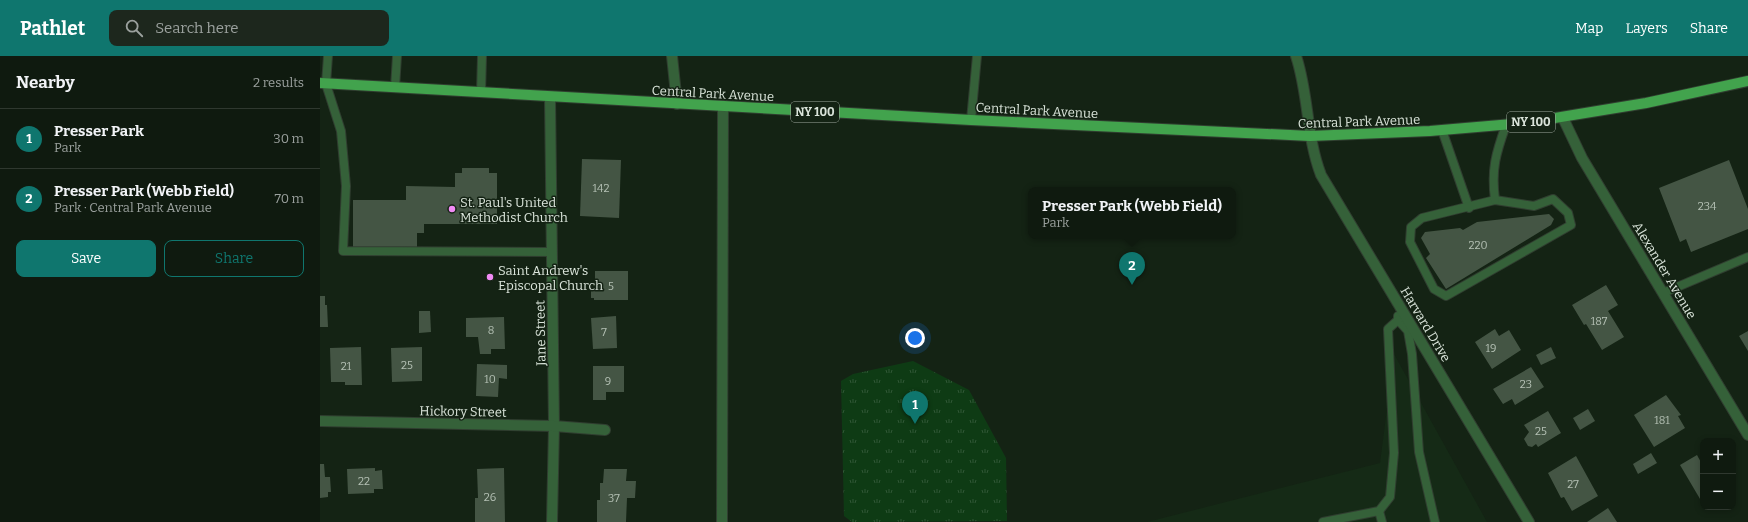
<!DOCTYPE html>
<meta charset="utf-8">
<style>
body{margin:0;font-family:Bitter,serif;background:#1d271d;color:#f1f3f6}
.controls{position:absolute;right:12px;bottom:12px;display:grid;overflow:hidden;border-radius:8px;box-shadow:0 2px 6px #0003}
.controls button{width:36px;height:36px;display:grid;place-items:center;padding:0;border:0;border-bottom:1px solid #2f382f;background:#0f1a0f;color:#f1f3f6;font:20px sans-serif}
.you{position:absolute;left:595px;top:282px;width:14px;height:14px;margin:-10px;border:3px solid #fff;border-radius:50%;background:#1a73e8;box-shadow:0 0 0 6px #1a73e833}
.badge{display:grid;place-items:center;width:26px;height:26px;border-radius:50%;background:#0f766e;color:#fff;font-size:13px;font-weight:700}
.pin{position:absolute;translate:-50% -33px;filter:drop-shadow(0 1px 2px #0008)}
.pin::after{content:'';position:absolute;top:21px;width:14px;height:12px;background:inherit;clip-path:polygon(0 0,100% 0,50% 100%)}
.popup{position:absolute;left:708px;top:131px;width:208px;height:52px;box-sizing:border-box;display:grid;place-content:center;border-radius:8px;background:#0f1a0f;filter:drop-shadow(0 1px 3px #0005);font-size:13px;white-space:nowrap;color:#9ba19e}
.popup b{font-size:15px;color:#f1f3f6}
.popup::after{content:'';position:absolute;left:50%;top:100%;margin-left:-8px;border:8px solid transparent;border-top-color:#0f1a0f}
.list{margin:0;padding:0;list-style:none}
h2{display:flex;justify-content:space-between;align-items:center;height:52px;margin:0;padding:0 16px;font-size:17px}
h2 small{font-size:13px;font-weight:400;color:#9ba19e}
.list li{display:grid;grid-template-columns:26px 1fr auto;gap:12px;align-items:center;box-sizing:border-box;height:60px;padding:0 16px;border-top:1px solid #2f382f}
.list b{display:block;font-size:15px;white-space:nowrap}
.list p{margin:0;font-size:13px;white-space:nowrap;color:#9ba19e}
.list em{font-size:13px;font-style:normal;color:#9ba19e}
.actions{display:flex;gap:8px;padding:12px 16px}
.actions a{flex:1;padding:9px 0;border:1px solid #0f766e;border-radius:8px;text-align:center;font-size:14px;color:#0f766e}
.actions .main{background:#0f766e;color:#fff}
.icon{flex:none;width:22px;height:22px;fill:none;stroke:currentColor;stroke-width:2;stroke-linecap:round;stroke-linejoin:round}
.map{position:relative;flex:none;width:1428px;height:466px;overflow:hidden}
header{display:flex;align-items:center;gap:24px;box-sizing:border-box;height:56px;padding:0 20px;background:#0f766e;color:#fff}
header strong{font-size:19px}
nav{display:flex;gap:22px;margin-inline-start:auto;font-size:14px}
.search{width:280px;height:36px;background:#1d271d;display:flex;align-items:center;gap:10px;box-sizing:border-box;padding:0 14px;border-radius:8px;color:#9ba19e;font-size:15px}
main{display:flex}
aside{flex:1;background:#0f1a0f}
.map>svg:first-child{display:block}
.built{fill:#152a16}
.park{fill:url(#park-tufts)}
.building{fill:#454}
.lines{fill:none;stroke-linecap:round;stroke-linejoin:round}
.service-casing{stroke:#303e30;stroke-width:10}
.minor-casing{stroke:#303e30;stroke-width:12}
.primary-casing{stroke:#303e30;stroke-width:12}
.service{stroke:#356139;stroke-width:8}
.minor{stroke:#356139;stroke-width:10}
.primary{stroke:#42a34d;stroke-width:10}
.poi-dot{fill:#f18bf5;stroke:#142314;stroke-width:1.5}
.labels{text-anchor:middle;stroke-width:3;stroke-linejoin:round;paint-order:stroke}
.number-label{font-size:11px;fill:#b4c0b4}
.shield{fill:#142314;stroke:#9faa9f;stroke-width:1}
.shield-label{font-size:12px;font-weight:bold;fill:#dae4da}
.street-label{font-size:13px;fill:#dae4da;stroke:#142314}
.poi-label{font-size:13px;fill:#dae4da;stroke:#142314;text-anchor:start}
</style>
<header>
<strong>Pathlet</strong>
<div class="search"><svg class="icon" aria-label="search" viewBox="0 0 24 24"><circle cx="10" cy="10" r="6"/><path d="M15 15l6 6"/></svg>Search here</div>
<nav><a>Map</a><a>Layers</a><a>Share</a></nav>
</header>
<main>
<aside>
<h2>Nearby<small>2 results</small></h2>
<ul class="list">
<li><span class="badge">1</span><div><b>Presser Park</b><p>Park</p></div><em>30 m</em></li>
<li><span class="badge">2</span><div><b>Presser Park (Webb Field)</b><p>Park · Central Park Avenue</p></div><em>70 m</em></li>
</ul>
<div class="actions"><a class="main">Save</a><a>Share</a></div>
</aside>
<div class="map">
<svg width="1428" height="466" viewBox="0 0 1428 466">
<defs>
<pattern id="park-tufts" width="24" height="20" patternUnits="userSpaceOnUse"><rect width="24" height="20" fill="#0e3b14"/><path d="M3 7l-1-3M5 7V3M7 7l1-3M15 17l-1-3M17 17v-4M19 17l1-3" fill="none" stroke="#305736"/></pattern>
</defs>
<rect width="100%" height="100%" fill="#142314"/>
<!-- built -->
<path class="built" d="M1074 298 1167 466H827L1060 407Z"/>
<!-- park -->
<path class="park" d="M593 305 649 334 686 402 687 465 532 466 524 460 521 325 533 318Z"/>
<!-- building -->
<g class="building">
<path d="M262 103 301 104 299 162 260 160Z"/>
<path d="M1409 104 1428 153V173L1371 196 1366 183 1360 186 1339 132Z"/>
<path d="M142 112H169V117H177V168H104V177H97V191H33V144H86V130L135 131V117H142Z"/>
<path d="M1229 158 1234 163 1231 169 1126 233 1106 202 1110 198 1101 182 1105 176 1140 172 1143 174 1157 166Z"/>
<path d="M275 215H308V244H274V242H271V233H275Z"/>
<path d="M1286 229 1298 249 1288 255 1304 281 1282 294 1266 268 1264 269 1252 249Z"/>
<path d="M0 240H5V249H7L8 271H0Z"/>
<path d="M99 255H110L111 276 99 277Z"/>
<path d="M296 260 297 292 273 293 271 262Z"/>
<path d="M184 261 185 293H171V298H160L158 281H146V262Z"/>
<path d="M1175 273 1179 280 1189 274 1201 294 1172 313 1155 286Z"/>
<path d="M1428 275V295L1419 280Z"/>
<path d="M41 291 42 329H25V326H11L10 292Z"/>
<path d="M102 291V325L72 326 71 292Z"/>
<path d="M1231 291 1236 302 1221 309 1216 299Z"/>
<path d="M157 308 187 309V323L179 322 178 341 156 340Z"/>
<path d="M273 310H304V336H286V344H273Z"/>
<path d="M1211 311 1224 331 1195 349 1192 343 1183 348 1173 333Z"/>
<path d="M1346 339 1361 359 1358 360 1365 372 1334 391 1314 359Z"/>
<path d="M1268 353 1275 365 1260 374 1253 362Z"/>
<path d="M1228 355 1241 377 1218 391 1216 388 1212 391 1208 390 1204 383 1209 376 1204 369Z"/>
<path d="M1331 397 1337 407 1318 418 1313 408Z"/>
<path d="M1377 399 1383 410V448L1360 409Z"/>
<path d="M1256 400 1278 440 1252 455 1244 441 1241 442 1228 417Z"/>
<path d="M0 408H4L5 421H10L11 436H8V441L0 442Z"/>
<path d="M55 412V415L62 414 63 433H54V437L28 438 27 413Z"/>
<path d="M184 412 185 466H155V442H158L157 413Z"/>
<path d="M284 413H307L306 425H316L315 442H307L306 466H277V444H280V427H283Z"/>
<path d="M1288 452 1297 466H1267Z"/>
</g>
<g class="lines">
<!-- service casing -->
<g class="service-casing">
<g id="service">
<path d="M8 0 6 28 21 75 26 130 23 195 232 196"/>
<path d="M75 32 77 0"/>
<path d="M161 37 162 0"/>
<path d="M651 64 657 0"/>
<path d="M1122 74 1149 152"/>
<path d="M1233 143 1248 157 1251 169 1126 240 1114 233 1090 186 1091 171 1102 162 1175 144 1214 150Z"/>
<path d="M1175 144C1171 113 1176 97 1186 69"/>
<path d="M1343 237 1428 201"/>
<path d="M1078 260V264L1088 275 1092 298 1099 396 1115 466"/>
<path d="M1059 455 1062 466"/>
<path d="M1003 466 1059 455 1070 441 1074 397 1068 273 1078 264"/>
</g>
</g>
<!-- minor casing -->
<g class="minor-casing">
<g id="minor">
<path d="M352 0 357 48"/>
<path d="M976 0C989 39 986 80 1001 119L1209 466"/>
<path d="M230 41 234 370 232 466"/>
<path d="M1243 62 1262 102 1428 379"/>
<path d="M0 365 234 370 285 374"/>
<path d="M402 466 403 50"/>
</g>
</g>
<!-- primary casing -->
<g class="primary-casing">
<path id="primary" d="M0 27 651 64 990 80 1110 75 1204 67 1326 47 1428 25"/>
</g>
<!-- service -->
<use href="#service" class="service"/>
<!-- minor -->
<use href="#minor" class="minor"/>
<!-- primary -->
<use href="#primary" class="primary"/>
</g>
<!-- markers -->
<g class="poi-dot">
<circle cx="132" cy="153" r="4"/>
<circle cx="170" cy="221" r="4"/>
</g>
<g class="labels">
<!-- number labels -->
<g class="number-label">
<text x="281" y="136">142</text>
<text x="1387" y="154">234</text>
<text x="1158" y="193">220</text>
<text x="291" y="234">5</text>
<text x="1279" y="269">187</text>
<text x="171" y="278">8</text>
<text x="284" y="280">7</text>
<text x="1171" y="296">19</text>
<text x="87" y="313">25</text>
<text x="26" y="314">21</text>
<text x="170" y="327">10</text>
<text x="288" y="329">9</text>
<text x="1206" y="332">23</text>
<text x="1342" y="368">181</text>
<text x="1221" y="379">25</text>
<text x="44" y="429">22</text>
<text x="1253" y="432">27</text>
<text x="170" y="445">26</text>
<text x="294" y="446">37</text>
</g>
<!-- shield labels -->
<g class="shield">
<rect x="471" y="46" width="48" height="20" rx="3"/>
<rect x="1187" y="56" width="48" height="20" rx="3"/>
</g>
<g class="shield-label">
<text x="495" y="60">NY 100</text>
<text x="1211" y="70">NY 100</text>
</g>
<!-- street labels -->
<g class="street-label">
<text transform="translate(393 37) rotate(3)" y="5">Central Park Avenue</text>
<text transform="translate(717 54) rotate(3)" y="5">Central Park Avenue</text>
<text transform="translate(1039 65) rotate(-2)" y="5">Central Park Avenue</text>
<text transform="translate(1345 214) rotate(59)" y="5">Alexander Avenue</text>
<text transform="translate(1106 268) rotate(59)" y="5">Harvard Drive</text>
<text transform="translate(220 277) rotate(-91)" y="5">Jane Street</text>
<text transform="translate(143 355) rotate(1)" y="5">Hickory Street</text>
</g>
<!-- poi labels -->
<g class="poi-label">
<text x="140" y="151">St. Paul's United<tspan x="140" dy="15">Methodist Church</tspan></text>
<text x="178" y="219">Saint Andrew's<tspan x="178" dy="15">Episcopal Church</tspan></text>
</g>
</g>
</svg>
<div class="controls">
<button>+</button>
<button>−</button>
</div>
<div class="you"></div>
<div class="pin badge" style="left:595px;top:368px">1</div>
<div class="pin badge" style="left:812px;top:229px">2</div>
<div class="popup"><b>Presser Park (Webb Field)</b>Park</div>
</div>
</main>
